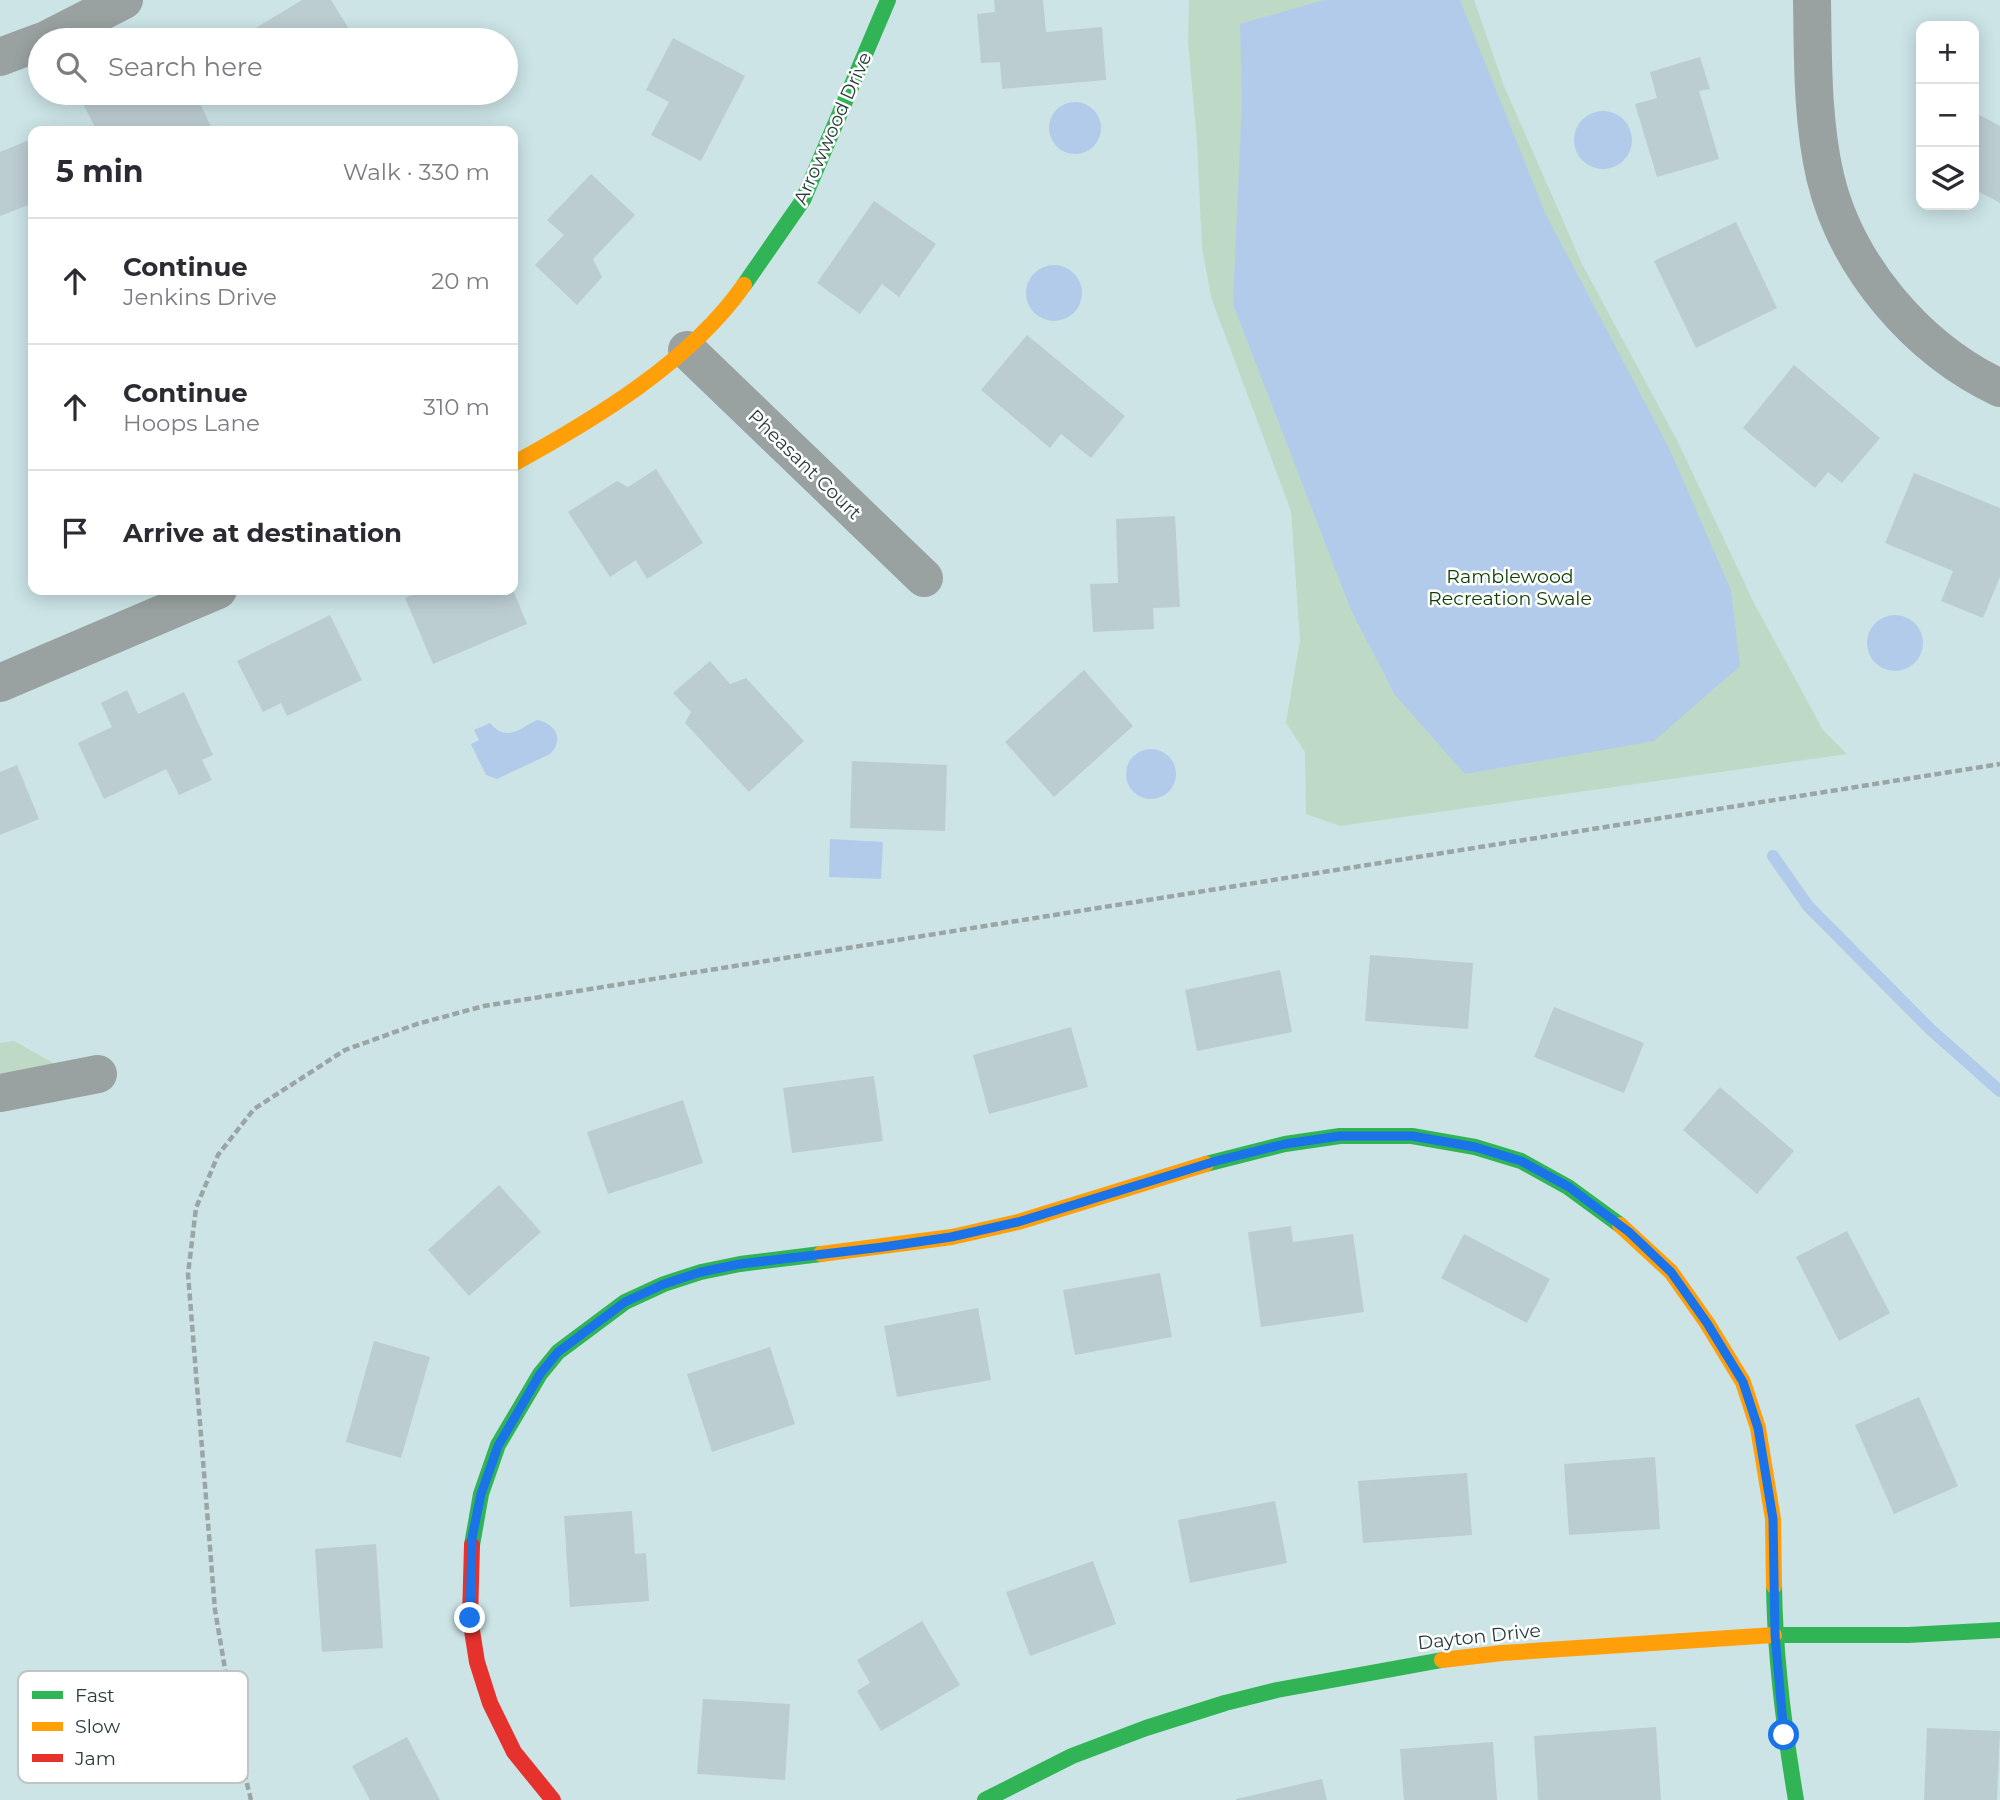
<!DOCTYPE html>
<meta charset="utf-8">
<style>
body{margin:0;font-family:Montserrat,sans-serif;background:#f2f2f3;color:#2b2b33}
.controls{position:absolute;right:21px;top:21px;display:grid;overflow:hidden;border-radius:14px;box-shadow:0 4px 18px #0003}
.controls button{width:63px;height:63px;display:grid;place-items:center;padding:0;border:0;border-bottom:2px solid #e1e1e2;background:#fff;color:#2b2b33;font:35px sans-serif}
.stop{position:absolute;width:21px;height:21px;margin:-16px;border:5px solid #1a73e8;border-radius:50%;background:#fff}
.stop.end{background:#1a73e8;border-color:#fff;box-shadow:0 2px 7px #0008}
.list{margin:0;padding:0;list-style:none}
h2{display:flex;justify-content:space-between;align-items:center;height:91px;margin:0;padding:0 28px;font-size:30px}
h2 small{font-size:23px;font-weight:400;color:#7c7c81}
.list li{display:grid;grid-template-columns:46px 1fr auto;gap:21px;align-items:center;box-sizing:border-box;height:126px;padding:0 28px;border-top:2px solid #e1e1e2}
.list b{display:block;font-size:26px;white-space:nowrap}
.list p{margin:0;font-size:23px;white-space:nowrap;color:#7c7c81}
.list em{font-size:23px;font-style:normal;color:#7c7c81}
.icon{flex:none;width:38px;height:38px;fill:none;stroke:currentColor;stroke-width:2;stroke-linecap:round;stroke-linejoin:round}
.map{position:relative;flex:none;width:2000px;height:1800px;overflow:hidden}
.search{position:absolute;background:#fff;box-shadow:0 4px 18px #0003;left:28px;top:28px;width:490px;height:77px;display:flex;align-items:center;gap:18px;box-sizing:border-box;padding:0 24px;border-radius:38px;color:#7c7c81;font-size:26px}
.panel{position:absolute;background:#fff;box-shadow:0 4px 18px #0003;left:28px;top:126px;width:490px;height:469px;border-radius:14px}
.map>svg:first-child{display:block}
.green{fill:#bed9c6}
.water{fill:#b2cbeb}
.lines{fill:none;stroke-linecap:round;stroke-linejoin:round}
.stream{stroke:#b2cbeb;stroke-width:12}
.building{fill:#bccdd1}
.path{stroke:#9ba5a5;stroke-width:4.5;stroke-dasharray:7 3.5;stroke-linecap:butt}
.street{stroke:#99a2a0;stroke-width:38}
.fast{stroke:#30b455;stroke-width:16}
.slow{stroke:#ff9f0a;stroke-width:16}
.jam{stroke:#e5322d;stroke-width:16}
.route{stroke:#1a73e8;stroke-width:9}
.labels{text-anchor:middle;stroke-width:5;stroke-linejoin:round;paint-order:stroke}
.street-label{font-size:19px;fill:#2a3c3d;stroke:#fff}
.park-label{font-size:19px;fill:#0e3e03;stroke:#fff}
.key{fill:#fff;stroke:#bfc4c5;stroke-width:2}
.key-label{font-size:19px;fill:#2a3c3d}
</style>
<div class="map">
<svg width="2000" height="1800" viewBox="0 0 2000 1800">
<rect width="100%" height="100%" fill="#cce4e6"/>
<!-- green -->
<g class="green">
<path d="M1189 0H1474L1504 86 1582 264 1678 442 1755 605 1823 730 1847 754 1340 826 1306 814 1305 752 1286 723 1300 640 1291 511 1212 300 1202 249 1197 142 1188 41Z"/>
<path d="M14 1041 57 1065 0 1076V1043Z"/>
</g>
<!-- water -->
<g class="water">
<path d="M1324 0H1460L1546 215 1669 448 1731 590 1740 666 1654 741 1465 774 1395 695 1351 610 1233 304 1242 99 1240 24Z"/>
<circle cx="1075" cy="128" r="26"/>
<circle cx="1603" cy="140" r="29"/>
<circle cx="1054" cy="293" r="28"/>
<circle cx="1895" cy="643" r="28"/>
<path d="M537 720C555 723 565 739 550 754L497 779 486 775 471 744 479 740 474 730 490 723C507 742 517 730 537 720Z"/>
<circle cx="1151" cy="774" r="25"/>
<path d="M830 839 883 842 881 879 829 877Z"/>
</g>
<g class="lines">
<!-- stream -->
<path class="stream" d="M1773 856 1808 906 1930 1029 2000 1091"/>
</g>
<!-- building -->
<g class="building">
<path d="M302 0H331L356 40H243L241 37Z"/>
<path d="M994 0H1043L1046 32 1102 27 1106 80 1002 89 1000 62 981 63 977 14 995 12Z"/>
<path d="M673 38 745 76 701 161 651 135 669 102 646 90Z"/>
<path d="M1700 57 1710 89 1699 91 1719 159 1657 177 1635 104 1657 98 1650 72Z"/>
<path d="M91 93H195L213 131H97L80 98Z"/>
<path d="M1974 112 2000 126V203L1974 189Z"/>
<path d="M32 139 33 203 0 216V152Z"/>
<path d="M591 174 635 215 593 259 602 277 577 305 535 265 564 235 547 220Z"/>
<path d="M874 201 936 244 899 297 882 284 860 314 817 283Z"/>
<path d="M1736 222 1777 308 1696 348 1654 261Z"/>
<path d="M1027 335 1125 416 1091 458 1061 434 1050 448 981 390Z"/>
<path d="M1794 365 1880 438 1842 483 1828 472 1815 488 1743 428Z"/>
<path d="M656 469 703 543 647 579 636 560 610 577 568 512 617 481 628 487Z"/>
<path d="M1914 473 2000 508V577L1983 618 1941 601 1953 571 1885 543Z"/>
<path d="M1175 516 1180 607 1153 608 1154 629 1093 632 1090 584 1118 583 1116 519Z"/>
<path d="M424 590H513L527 624 433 664 405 598Z"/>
<path d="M330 615 362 680 287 716 281 703 263 712 237 661Z"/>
<path d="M710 661 730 684 746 678 804 741 749 792 685 723 691 712 673 693Z"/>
<path d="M1084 670 1133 726 1054 797 1005 742Z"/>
<path d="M127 690 138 714 184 692 213 755 202 760 212 780 179 795 166 769 104 799 78 743 112 727 101 703Z"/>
<path d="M852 761 947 765 945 831 850 828Z"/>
<path d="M17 765 39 819 0 835V772Z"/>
<path d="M1370 955 1473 963 1468 1029 1365 1021Z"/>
<path d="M1280 970 1292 1032 1197 1051 1185 990Z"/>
<path d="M1554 1007 1644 1043 1624 1093 1534 1057Z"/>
<path d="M1071 1027 1088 1087 989 1114 973 1055Z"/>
<path d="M874 1076 883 1141 792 1153 783 1088Z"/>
<path d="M1720 1087 1794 1151 1757 1194 1683 1130Z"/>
<path d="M683 1100 703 1163 608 1194 587 1132Z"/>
<path d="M499 1185 541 1232 469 1296 428 1250Z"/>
<path d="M1291 1226 1293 1242 1353 1234 1364 1312 1261 1327 1248 1232Z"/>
<path d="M1847 1231 1890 1313 1839 1341 1796 1257Z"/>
<path d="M1464 1234 1550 1279 1527 1323 1441 1278Z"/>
<path d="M1160 1273 1172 1337 1075 1355 1063 1290Z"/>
<path d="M978 1308 991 1380 897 1397 884 1326Z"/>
<path d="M374 1341 430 1357 401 1458 346 1442Z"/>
<path d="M770 1347 795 1424 712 1452 687 1374Z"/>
<path d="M1919 1397 1958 1486 1894 1514 1855 1425Z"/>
<path d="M1655 1457 1660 1529 1569 1535 1564 1464Z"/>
<path d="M1467 1473 1472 1535 1363 1543 1358 1481Z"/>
<path d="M1275 1501 1287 1563 1190 1583 1178 1520Z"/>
<path d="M632 1511 635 1554 646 1553 649 1601 570 1607 564 1516Z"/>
<path d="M376 1544 383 1648 322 1652 315 1549Z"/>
<path d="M1093 1561 1116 1624 1030 1656 1006 1592Z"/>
<path d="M922 1621 960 1685 881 1731 857 1691 870 1683 857 1660Z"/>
<path d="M703 1699 790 1704 785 1780 697 1774Z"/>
<path d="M1656 1727 1661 1800H1538L1534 1736Z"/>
<path d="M1927 1728 2000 1731 1997 1800H1924Z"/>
<path d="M407 1737 440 1800H370L352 1766Z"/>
<path d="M1493 1742 1497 1800H1404L1400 1749Z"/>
<path d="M1322 1779 1327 1800H1236V1799Z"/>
</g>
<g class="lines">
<!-- path -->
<path class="path" d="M251 1800 239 1751 215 1610 188 1274 196 1208 218 1155 254 1109 345 1050 417 1024 484 1006 2000 764"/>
<!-- street -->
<g class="street">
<path d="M1812 0C1813 58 1812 119 1825 176 1846 266 1917 349 2000 388"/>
<path d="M46 40 124 0"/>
<path d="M0 57 40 42"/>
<path d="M687 350 924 578"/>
<path d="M0 683 218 590"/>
<path d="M0 1093 98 1074"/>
</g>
<!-- fast -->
<g class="fast">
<path d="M744 285 803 200 888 0"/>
<path d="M1206 1164 1285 1144 1340 1136H1412L1475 1147 1521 1161 1568 1187 1620 1225"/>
<path d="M472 1545 481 1494 498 1445 540 1374 558 1352 625 1302 664 1284 701 1272 740 1264 821 1254"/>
<path d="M1774 1586C1775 1658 1784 1729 1796 1800"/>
<path d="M1774 1635H1908L2000 1630"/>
<path d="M985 1800 1072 1756 1146 1728 1225 1703 1277 1690 1442 1660"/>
</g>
<!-- slow -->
<g class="slow">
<path d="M513 464C595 419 690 362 744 285"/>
<path d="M1620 1225 1671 1272 1707 1323 1743 1382 1758 1428 1773 1519 1774 1586"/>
<path d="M821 1254 952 1237 1018 1222 1206 1164"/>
<path d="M1442 1660 1502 1653 1774 1635"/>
</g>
<!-- jam -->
<path class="jam" d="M472 1545 470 1618 477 1662 490 1703 514 1752 553 1800"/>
</g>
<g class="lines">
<!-- route -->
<path class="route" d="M470 1618 472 1538 481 1494 498 1446 540 1374 558 1352 625 1302 664 1284 701 1272 740 1264 883 1247 951 1237 1018 1222 1216 1161 1285 1144 1340 1136H1412L1475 1147 1521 1161 1569 1187 1629 1232 1671 1272 1707 1323 1743 1382 1758 1428 1773 1519 1775 1635 1784 1735"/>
</g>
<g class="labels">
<!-- street labels -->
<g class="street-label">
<text transform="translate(832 128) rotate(-66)" y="7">Arrowwood Drive</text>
<text transform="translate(805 464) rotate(44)" y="7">Pheasant Court</text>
<text transform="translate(1479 1636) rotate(-6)" y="7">Dayton Drive</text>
</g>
<!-- park labels -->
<g class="park-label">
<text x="1510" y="583">Ramblewood<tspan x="1510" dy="22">Recreation Swale</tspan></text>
</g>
</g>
<!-- legend -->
<rect x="18" y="1671" width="230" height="112" rx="10" class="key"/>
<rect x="32" y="1691" width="31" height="8" fill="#30b455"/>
<rect x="32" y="1722" width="31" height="9" fill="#ff9f0a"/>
<rect x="32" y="1754" width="31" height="8" fill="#e5322d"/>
<g class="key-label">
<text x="75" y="1702">Fast</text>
<text x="75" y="1733">Slow</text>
<text x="75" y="1765">Jam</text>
</g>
</svg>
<div class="controls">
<button>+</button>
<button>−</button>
<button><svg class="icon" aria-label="layers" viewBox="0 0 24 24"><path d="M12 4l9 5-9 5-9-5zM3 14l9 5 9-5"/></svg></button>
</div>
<div class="stop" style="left:1784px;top:1735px"></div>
<div class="stop end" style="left:470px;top:1618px"></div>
<div class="search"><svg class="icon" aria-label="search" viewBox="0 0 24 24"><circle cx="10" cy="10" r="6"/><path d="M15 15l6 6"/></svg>Search here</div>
<section class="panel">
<h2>5 min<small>Walk · 330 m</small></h2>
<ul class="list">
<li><svg class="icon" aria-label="ahead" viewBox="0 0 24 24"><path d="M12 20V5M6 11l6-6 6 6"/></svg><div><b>Continue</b><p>Jenkins Drive</p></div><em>20 m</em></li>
<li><svg class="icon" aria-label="ahead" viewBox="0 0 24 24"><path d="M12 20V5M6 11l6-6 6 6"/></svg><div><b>Continue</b><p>Hoops Lane</p></div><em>310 m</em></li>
<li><svg class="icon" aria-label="arrive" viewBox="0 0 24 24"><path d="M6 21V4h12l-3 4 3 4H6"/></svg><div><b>Arrive at destination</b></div></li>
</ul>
</section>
</div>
